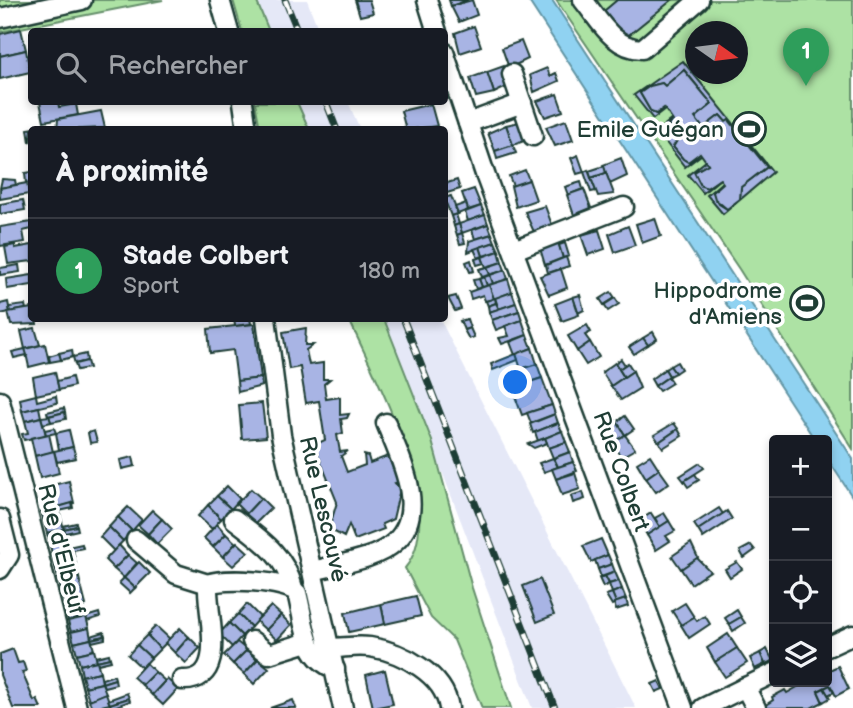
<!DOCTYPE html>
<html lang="fr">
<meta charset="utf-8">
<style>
body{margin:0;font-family:"Balsamiq Sans",sans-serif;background:#20242c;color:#f1f3f6}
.controls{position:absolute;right:21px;bottom:21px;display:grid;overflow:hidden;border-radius:7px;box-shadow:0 4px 10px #0003}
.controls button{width:63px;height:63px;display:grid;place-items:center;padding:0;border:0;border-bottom:2px solid #363941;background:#171b24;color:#f1f3f6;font:35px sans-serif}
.compass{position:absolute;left:685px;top:21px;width:63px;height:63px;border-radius:50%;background:#171b24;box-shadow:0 4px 10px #0003;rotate:104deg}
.you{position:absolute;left:516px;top:383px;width:24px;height:24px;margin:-18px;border:5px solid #fff;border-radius:50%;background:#1a73e8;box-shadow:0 0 0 10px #1a73e833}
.badge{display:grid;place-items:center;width:46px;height:46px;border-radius:50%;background:#ea580c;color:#fff;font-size:23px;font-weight:700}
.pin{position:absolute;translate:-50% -58px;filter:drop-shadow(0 2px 4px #0008)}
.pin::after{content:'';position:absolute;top:37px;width:24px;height:21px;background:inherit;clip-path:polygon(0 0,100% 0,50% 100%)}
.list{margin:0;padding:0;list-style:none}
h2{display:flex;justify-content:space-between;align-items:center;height:91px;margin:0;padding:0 28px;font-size:30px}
h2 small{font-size:23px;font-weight:400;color:#9ea1a6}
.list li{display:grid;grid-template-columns:46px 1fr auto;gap:21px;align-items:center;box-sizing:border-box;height:105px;padding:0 28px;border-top:2px solid #363941}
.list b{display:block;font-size:26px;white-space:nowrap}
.list p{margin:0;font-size:23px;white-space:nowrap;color:#9ea1a6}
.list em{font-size:23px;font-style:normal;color:#9ea1a6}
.icon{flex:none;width:38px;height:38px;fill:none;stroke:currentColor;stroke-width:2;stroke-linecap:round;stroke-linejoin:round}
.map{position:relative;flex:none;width:853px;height:708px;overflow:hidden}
.search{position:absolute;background:#171b24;box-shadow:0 4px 10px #0003;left:28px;top:28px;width:420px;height:77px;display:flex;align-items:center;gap:18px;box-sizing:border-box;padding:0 24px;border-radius:7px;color:#9ea1a6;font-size:26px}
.panel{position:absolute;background:#171b24;box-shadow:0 4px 10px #0003;left:28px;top:126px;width:420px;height:196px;border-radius:7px}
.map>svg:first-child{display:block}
.built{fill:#e5e8f7}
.green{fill:#ade2a4;stroke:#66906c;stroke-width:2;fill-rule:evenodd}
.water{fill:#90d2f1;stroke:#6396a5;stroke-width:2}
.building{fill:#a8b4e4;stroke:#1f3d34;stroke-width:2}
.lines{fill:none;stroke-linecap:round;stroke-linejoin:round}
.minor-casing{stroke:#1f3d34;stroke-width:23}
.minor{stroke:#fff;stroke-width:18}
.rail-casing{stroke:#1f3d34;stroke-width:7}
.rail{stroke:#fff;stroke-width:4.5;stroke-dasharray:13;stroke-linecap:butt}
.labels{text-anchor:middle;stroke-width:7;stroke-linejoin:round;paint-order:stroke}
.poi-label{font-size:23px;fill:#1f3d34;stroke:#fff;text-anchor:end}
.street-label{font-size:23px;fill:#1f3d34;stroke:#fff}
</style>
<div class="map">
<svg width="853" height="708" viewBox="0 0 853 708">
<rect width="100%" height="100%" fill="#fff"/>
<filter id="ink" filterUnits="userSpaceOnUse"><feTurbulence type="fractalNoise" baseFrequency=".0143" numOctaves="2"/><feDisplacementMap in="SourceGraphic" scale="14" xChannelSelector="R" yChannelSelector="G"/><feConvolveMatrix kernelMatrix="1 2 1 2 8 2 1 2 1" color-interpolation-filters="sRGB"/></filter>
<g filter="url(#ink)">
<!-- built -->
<g class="built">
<path d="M256 0H307L319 31H269Z"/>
<path d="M297 102H348L360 129H309Z"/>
<path d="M384 319H440L636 708H532Z"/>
</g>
<!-- green -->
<g class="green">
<path d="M0 0H163L0 32Z"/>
<path d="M233 0H256L269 31H242Z"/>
<path d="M556 0H853V449L739 269ZM696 32H738V74H696Z"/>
<path d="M255 102H297L309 129H260Z"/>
<path d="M349 319H384L432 441 472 588 511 708H482L454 640 431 618 405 568C451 512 374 377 349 319Z"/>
</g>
<!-- water -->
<path class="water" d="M528 0H552L853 459V498L827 458V440H815Z"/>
<!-- building -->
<g class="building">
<path d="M355 0H369L373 13 360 16Z"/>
<path d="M449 0H468L451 6Z"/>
<path d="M472 0 477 15 459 22 451 6Z"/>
<path d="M617 0H672L625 38 604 11Z"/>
<path d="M474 26 481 46 460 53 455 33Z"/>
<path d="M21 29 26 50 0 56V34Z"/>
<path d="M521 41 528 59 509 68 502 48Z"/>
<path d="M26 50 30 72 0 79V56Z"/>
<path d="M683 61 773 172 723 214 707 195 722 182 713 192 719 204 727 209 740 199 741 187 767 167 729 120 726 122 720 115 703 128 695 118 712 104 684 70 665 86 662 83 650 86 640 93 651 112 656 114 665 110 653 119 634 95Z"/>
<path d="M504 66 511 85 494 93 487 72Z"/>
<path d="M547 68 550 76 556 73 559 81 534 92 530 75Z"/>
<path d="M684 70 712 104 695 118 703 128 720 115 726 122 729 120 767 167 741 187 740 199 727 209 715 199 713 192 723 183 720 179 707 188 701 186 694 172 708 164 700 153 688 162 683 159 673 147 679 137 685 135 681 130 673 133 668 125 673 121 664 108 656 114 651 112 640 93 650 86 662 83 665 86Z"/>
<path d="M487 72 494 93 476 97 470 78Z"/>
<path d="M557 94 563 111 545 117 537 101Z"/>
<path d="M40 102H58L59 107 76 104 78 115 44 121Z"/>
<path d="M431 104 437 126 406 130 401 111Z"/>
<path d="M101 111 105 128 57 130 58 119Z"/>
<path d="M672 119 668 125 673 133 681 130 685 135 679 137 673 147 683 159 688 162 701 155 685 167 657 131Z"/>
<path d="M566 120 573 140 555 146 546 127Z"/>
<path d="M524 121 530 139 513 145 506 125Z"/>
<path d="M506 125 513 145 495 151 488 133Z"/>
<path d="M48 126V130H32L30 142 28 129Z"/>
<path d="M513 145 516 153 497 159 495 151Z"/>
<path d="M578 155 584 172 577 174 571 158Z"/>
<path d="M621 158 627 176 610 184 603 165Z"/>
<path d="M706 161 708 164 694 172 701 186 707 188 720 179 703 193 688 175Z"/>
<path d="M604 166 606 173 591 178 589 171Z"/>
<path d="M525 170 529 180 513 186 509 176Z"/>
<path d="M588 170 596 191 591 192 584 172Z"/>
<path d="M32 172V182L26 183 25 173Z"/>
<path d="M606 173 614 194 598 196 591 178Z"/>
<path d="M2 179 15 180 16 185 0 188Z"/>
<path d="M457 180 460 189 444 194V184Z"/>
<path d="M529 180 536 200 516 207 511 186Z"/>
<path d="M581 182 583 189 568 195 565 187Z"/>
<path d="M27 183 29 194 0 199V188Z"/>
<path d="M474 189 481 206 468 210 462 193Z"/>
<path d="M584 189 591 208 574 215 567 195Z"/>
<path d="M451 196 458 214 451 216 444 198Z"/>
<path d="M23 200 25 210 0 214V204Z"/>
<path d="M466 203 468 210 458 214 455 207Z"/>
<path d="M481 206 485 215 468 221 465 212Z"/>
<path d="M545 206 552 225 534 232 525 212Z"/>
<path d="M456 214 459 224 454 226 451 216Z"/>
<path d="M485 215 488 224 462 233 459 224Z"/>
<path d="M655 218 661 236 642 243 636 224Z"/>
<path d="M32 222V229L23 231 25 242 0 246V227Z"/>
<path d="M459 224 462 233 457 235 454 226Z"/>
<path d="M488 224 492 234 475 239 472 230Z"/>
<path d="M628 226 635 245 615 252 609 234Z"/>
<path d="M599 230 605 249 588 255 581 235Z"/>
<path d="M462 233 465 243 460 244 457 235Z"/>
<path d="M492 234 495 242 468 252 469 241Z"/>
<path d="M557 239 563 258 545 265 539 245Z"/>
<path d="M495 242 499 251 483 256 480 247Z"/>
<path d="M565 243 569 256 563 258 559 245Z"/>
<path d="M15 245V248L32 245V261L8 264 5 247Z"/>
<path d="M480 247 483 256 478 258 474 249Z"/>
<path d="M499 251 502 262 486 267 482 257Z"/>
<path d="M482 257 484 263 477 265 475 259Z"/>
<path d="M566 257 569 266 548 273 546 265Z"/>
<path d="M471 260 474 271 470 272 466 262Z"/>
<path d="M502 262 505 270 490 275 487 267Z"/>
<path d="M19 265 20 272 0 275V268Z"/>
<path d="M487 267 490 275 482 277 479 269Z"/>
<path d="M561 269 567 288 549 295 540 276Z"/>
<path d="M505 270 508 279 493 284 490 275Z"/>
<path d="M32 275V285L7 289 6 279Z"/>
<path d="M490 275 493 284 487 286 484 277Z"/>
<path d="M484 277 487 286 482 287 479 279Z"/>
<path d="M479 279 482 287 476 289 473 280Z"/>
<path d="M508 279 512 292 494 299 489 285Z"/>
<path d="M489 285 494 299 485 301 483 295 471 299 469 292Z"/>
<path d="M512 292 516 303 499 309 495 298Z"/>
<path d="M611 292 615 298 604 305 600 299Z"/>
<path d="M580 295 584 310 578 313 573 297Z"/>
<path d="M456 296 461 309 455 311 448 298Z"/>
<path d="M573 297 579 315 562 321 555 304Z"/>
<path d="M495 298 496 303 488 306 486 301Z"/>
<path d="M615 298 619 304 608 311 604 305Z"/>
<path d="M8 302 10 312 0 314V304Z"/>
<path d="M496 303 499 309 489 312 488 306Z"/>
<path d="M516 303 519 311 492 320 489 312Z"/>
<path d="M25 305 26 309 10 312 9 307Z"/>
<path d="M32 308V318H36L37 324 11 325 8 312Z"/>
<path d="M519 311 522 320 496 330 492 320Z"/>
<path d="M234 318H250L251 324 235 326Z"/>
<path d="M467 319 470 328 464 330 460 321Z"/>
<path d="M522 320 527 335 502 344 499 338 509 336 505 326Z"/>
<path d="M254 324 261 378 237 381 233 350 210 353 208 329Z"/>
<path d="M587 325 591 332 585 335 590 342 577 351 568 336Z"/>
<path d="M35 328 40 345 25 349 21 331Z"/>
<path d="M306 328 305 345H313L306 350 309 365 323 363V379H330L324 384 326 399 340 397V415L349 414 347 418 341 419 343 433 337 435 340 452 348 451 341 456 347 472 365 465 364 455 368 456 370 463 388 456 399 482 395 483 400 489 393 519 382 524 384 529 355 540 349 525 344 537 329 529 337 502 314 445 325 440 319 401 306 403 300 367 289 369 283 332Z"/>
<path d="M470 328 474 337 469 339 464 330Z"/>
<path d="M653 332 657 339 648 345 643 338Z"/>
<path d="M527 335 532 348 515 355 510 342Z"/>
<path d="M643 338 648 345 634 354 629 347Z"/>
<path d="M590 342 599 357 586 365 577 351Z"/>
<path d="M45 344 49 362 29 367 25 349Z"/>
<path d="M532 348 537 364 521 369 516 354Z"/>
<path d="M25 349 27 355 14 358 12 352Z"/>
<path d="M72 350 73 357 61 360 59 353Z"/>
<path d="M59 353 61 360 50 362 49 356Z"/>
<path d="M86 354 87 361 75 364 73 357Z"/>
<path d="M516 354 518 360 493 370 491 364Z"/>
<path d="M621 359 625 365 619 369 615 363Z"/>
<path d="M87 361 89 368 77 370 75 364Z"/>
<path d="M677 362 681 369 675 373 670 366Z"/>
<path d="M615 363 624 377 611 386 602 372Z"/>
<path d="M628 363 633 371 624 377 619 369Z"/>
<path d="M537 364 542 378 526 383 521 369Z"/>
<path d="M670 366 675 373 669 376 665 369Z"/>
<path d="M665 369 669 376 655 386 651 379Z"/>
<path d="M633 371 640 388 621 400 611 386Z"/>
<path d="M55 372 59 390 36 395 33 377Z"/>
<path d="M72 377 74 386 59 390 57 381Z"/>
<path d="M668 377 672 383 659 391 655 386Z"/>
<path d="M261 378 262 386 238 392 237 381Z"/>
<path d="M542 378 552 405 522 415 512 388Z"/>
<path d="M36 395 37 401 56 396 57 403 22 411 20 399Z"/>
<path d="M262 403 266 437 242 439 239 405Z"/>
<path d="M552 405 555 414 531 423 527 413Z"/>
<path d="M39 407 41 417 25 421 22 411Z"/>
<path d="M64 408 65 412 48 416 47 412Z"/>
<path d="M65 412 66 419 51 422 49 416Z"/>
<path d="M555 414 558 423 533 433 530 424Z"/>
<path d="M49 416 51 422 43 424 41 417Z"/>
<path d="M625 416 634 429 625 435 617 422Z"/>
<path d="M41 417 46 435 24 440 22 434 28 433 25 421Z"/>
<path d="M616 420 625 435 612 443 603 429Z"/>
<path d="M558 423 562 431 538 441 535 432Z"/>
<path d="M674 423 678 429 659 442 654 435Z"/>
<path d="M54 428 56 433 46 435 45 430Z"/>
<path d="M678 429 682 436 663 448 659 442Z"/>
<path d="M69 430 73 447 59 450 56 433Z"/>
<path d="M94 431 97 442 90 443 88 433Z"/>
<path d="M562 431 566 442 549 448 545 438Z"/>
<path d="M49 434 53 452 35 456 31 438Z"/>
<path d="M625 435 635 449 621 457 612 443Z"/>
<path d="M545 438 547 443 534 448 528 444Z"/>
<path d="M566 442 570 452 553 458 549 448Z"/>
<path d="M73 447 76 458 57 462 54 451Z"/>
<path d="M54 451 59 473 40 478 35 456Z"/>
<path d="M570 452 573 462 558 467 554 458Z"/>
<path d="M650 455 659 469 646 478 637 463Z"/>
<path d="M133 457 135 466 122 469 120 460Z"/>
<path d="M553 458 558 467 544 472 539 463Z"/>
<path d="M573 462 577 471 556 479 552 469Z"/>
<path d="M700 463 704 468 684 481 680 476Z"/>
<path d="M659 469 669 483 656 492 646 478Z"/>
<path d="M575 473 580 489 562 495 556 479Z"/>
<path d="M695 474 699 480 688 487 684 481Z"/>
<path d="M69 481 74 503 51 509 45 487Z"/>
<path d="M227 486 240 499 231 509 217 496Z"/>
<path d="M251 489 261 498 246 514 236 504Z"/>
<path d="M583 492 585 499 573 503 571 496Z"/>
<path d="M217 496 231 509 221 519 208 505Z"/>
<path d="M261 498 271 508 256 523 246 514Z"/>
<path d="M72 503 73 508 59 511 58 507Z"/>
<path d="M208 505 221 519 212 529 198 516Z"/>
<path d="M58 507 61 518 44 522 41 511Z"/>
<path d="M128 507 142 520 132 531 118 517Z"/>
<path d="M719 508 723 514 698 530 694 524Z"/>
<path d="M152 510 162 519 148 534 138 525Z"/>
<path d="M727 511 732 519 703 538 698 530Z"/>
<path d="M651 513 660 527 647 535 639 521Z"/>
<path d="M664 513 669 521 660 527 655 518Z"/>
<path d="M118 517 132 531 123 541 109 527Z"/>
<path d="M61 518 64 529 47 533 44 522Z"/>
<path d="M162 519 172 529 157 544 148 534Z"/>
<path d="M669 521 675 531 666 536 670 541 656 550 647 535Z"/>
<path d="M76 523 77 526 64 529 63 526Z"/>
<path d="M217 524 226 534 213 547 204 538Z"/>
<path d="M77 526 78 530 65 533 64 529Z"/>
<path d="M109 527 123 541 114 551 100 537Z"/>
<path d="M64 529 67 540 50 544 47 533Z"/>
<path d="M226 534 236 543 223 557 213 547Z"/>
<path d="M601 539 608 555 591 562 583 546Z"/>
<path d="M67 540 69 551 52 555 50 544Z"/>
<path d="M237 542 248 552 233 566 223 557Z"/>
<path d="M691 543 698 558 681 569 672 556Z"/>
<path d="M82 544 83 548 69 551 68 547Z"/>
<path d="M119 545 128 555 114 569 105 560Z"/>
<path d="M751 545 755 550 744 558 740 551Z"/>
<path d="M73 550 79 578 59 582 52 555Z"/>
<path d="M128 555 137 563 124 578 114 569Z"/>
<path d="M608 555 612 564 598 569 595 560Z"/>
<path d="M697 558 710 571 691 584 681 569Z"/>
<path d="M139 562 150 573 135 588 124 578Z"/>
<path d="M737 562 742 569 730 577 725 569Z"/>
<path d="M612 564 615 572 601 577 598 569Z"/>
<path d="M615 572 619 581 609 584 605 576Z"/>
<path d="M605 576 609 584 603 587 599 578Z"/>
<path d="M79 578 86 605 66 610 59 582Z"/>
<path d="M124 578 135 588 130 593 119 583Z"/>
<path d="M540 579 554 615 537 622 523 586Z"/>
<path d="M619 581 622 589 612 593 609 584Z"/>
<path d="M622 589 626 599 616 603 612 593Z"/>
<path d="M612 593 616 603 612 605 606 595Z"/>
<path d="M416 596 421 616 385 624 381 604Z"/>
<path d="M626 599 628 606 616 610 614 603Z"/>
<path d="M685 603 694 617 681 625 672 611Z"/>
<path d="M247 604 260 617 251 627 238 614Z"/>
<path d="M381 604 385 624 349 632 345 613Z"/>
<path d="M83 606 86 617 68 621 66 610Z"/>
<path d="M271 606 281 615 266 630 256 621Z"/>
<path d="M737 610 741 617 729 624 725 618Z"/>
<path d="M99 613 100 617 87 621 86 617Z"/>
<path d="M238 614 251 627 242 636 229 623Z"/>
<path d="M281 615 291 625 277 640 266 630Z"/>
<path d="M705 616 710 624 689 638 681 625 694 617 697 621Z"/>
<path d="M86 617 89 628 71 632 68 621Z"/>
<path d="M741 617 745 623 733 631 729 624Z"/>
<path d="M229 623 242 636 232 647 219 634Z"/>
<path d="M156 626 170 639 160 649 147 635Z"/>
<path d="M89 628 91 639 74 643 71 632Z"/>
<path d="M180 628 189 637 175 653 165 643Z"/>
<path d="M104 632 105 636 91 639V636Z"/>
<path d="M728 634 737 648 715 662 707 648Z"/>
<path d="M147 635 160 649 151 658 137 645Z"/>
<path d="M105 636V639L92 642 91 639Z"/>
<path d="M189 637 200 648 186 663 175 653Z"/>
<path d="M91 639 94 650 77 654 74 643Z"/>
<path d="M237 642 247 650 233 664 224 655Z"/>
<path d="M137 645 151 658 142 668 128 655Z"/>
<path d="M737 648 747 663 725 677 715 662Z"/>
<path d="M13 649 18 663 23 662 26 671 22 672 34 701 37 699 41 708H13L0 675V654Z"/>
<path d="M767 649 773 661 765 664 760 653Z"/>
<path d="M94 650 97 661 80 665 77 654Z"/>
<path d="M247 650 257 660 244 674 233 664Z"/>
<path d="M760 653 765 664 755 669 750 658Z"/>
<path d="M109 654 110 658 97 661 96 657Z"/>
<path d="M110 658 111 661 98 664 97 661Z"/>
<path d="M258 659 269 668 254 684 244 674Z"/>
<path d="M97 661 100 672 82 676 80 665Z"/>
<path d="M146 663 155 672 142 685 133 677Z"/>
<path d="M838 666 849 689 836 696 830 685 818 691 823 702 811 708H761L773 700 772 697 785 690 787 693 806 682H827V671Z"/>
<path d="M385 670 393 704 373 708 366 675Z"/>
<path d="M100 672 102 683 85 687 82 676Z"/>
<path d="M155 672 165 681 152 695 142 685Z"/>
<path d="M114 675 115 679 102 683V679Z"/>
<path d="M115 679 116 684 104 687 102 683Z"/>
<path d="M167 679 178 689 163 705 152 695Z"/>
<path d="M659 681 663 689 656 692 652 684Z"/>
<path d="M102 683 106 693 89 700 85 687Z"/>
<path d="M830 685 834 692 828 695 824 688Z"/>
<path d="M824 688 830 698 823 702 818 691Z"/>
<path d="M106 693 110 704 92 708 89 700Z"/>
<path d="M127 693 129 698 110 704 108 700Z"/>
<path d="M129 698 130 701 111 708 110 704Z"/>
<path d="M293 700 296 708H270Z"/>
</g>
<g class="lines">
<!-- minor casing -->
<g class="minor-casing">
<g id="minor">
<path d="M220 0 229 32"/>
<path d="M427 0 437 32"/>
<path d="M583 0C600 21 613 48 642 49L699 0"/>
<path d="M0 18 82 0"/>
<path d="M444 52 486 177 683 708"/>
<path d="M512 74 533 136"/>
<path d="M243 102 247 130"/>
<path d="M468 123 522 103"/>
<path d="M514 250 624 207"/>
<path d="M266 318 281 435 343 708"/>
<path d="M0 401 77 708"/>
<path d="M0 519 9 555 0 569"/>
<path d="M234 519C260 539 285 555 293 588"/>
<path d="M136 540 176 574 208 584"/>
<path d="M313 571C337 564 376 560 395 542 429 511 399 456 386 423"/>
<path d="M208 584C223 578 286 580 297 593 305 622 303 656 335 669"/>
<path d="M252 641 269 654 308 642"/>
<path d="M827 647 853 635"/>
<path d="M330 648C343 648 357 645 370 647 402 652 444 674 449 708"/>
<path d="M182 680C230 682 206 614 208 584"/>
<path d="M745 687 756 708"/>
<path d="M703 708 774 673"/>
</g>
</g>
<!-- minor -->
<use href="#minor" class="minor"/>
<!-- rail casing -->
<g class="rail-casing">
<g id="rail">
<path d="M285 0 298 32"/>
<path d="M326 102 337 130"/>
<path d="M403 318 555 708"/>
</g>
</g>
<!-- rail -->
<use href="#rail" class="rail"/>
</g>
</g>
<!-- icons -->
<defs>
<g id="stadium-ring" transform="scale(1.75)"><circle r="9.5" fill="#fff" stroke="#1f3d34" stroke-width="1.5"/><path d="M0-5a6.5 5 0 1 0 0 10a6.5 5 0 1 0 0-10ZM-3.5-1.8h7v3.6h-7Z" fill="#1f3d34"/></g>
</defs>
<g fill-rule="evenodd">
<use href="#stadium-ring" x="749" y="129"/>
<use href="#stadium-ring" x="807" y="303"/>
</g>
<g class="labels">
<!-- poi labels -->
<g class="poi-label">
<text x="724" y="137">Emile Guégan</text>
<text x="782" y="298">Hippodrome<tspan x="782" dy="26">d'Amiens</tspan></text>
</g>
<!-- street labels -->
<g class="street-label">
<text transform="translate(622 471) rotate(70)" y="8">Rue Colbert</text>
<text transform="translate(324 509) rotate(77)" y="8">Rue Lescouvé</text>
<text transform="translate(62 549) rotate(76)" y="8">Rue d'Elbeuf</text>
</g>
</g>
</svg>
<div class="controls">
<button>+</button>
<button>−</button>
<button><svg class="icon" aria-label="locate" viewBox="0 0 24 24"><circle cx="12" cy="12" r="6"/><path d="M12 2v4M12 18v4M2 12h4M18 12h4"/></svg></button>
<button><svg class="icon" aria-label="layers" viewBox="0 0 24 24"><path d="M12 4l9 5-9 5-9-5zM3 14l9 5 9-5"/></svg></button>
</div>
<svg class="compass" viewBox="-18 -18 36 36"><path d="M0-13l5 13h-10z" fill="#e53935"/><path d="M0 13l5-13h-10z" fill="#9ea1a6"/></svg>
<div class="you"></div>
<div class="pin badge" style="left:806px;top:86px;background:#2e9e5b">1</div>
<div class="search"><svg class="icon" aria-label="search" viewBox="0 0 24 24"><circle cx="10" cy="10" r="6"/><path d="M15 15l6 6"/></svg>Rechercher</div>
<section class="panel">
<h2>À proximité<small></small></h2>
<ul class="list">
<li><span class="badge" style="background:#2e9e5b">1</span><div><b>Stade Colbert</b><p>Sport</p></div><em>180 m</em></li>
</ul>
</section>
</div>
